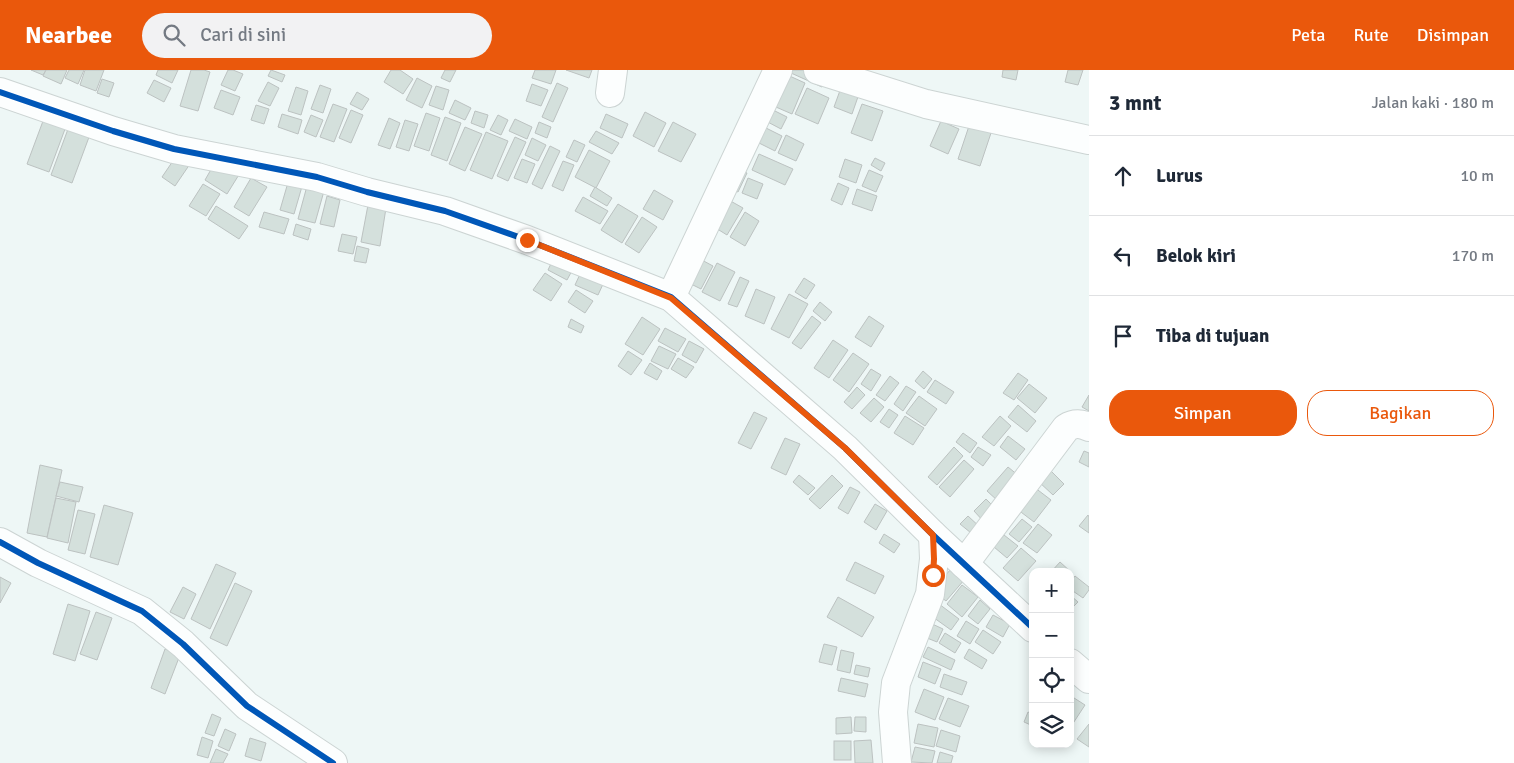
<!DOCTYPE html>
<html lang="id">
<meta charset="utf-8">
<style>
body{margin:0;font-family:Signika,sans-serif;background:#f2f2f3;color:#1f2937}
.controls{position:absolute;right:15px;bottom:15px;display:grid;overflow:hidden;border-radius:10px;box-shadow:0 2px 12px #0003}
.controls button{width:45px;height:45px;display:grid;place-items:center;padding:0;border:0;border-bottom:1px solid #e0e1e3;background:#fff;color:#1f2937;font:25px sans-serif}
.stop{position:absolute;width:15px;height:15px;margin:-11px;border:4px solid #ea580c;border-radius:50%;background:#fff}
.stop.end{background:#ea580c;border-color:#fff;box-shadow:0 1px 5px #0008}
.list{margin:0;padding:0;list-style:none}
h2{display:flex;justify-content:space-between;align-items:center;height:65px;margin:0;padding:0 20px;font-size:21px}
h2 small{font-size:16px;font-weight:400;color:#747a83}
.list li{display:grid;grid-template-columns:32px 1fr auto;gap:15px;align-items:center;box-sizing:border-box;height:80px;padding:0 20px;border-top:1px solid #e0e1e3}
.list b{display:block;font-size:19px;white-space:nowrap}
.list em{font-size:16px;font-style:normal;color:#747a83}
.actions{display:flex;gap:10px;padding:15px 20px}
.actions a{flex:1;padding:11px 0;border:1px solid #ea580c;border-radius:20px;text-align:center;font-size:18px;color:#ea580c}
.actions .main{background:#ea580c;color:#fff}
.icon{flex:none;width:28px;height:28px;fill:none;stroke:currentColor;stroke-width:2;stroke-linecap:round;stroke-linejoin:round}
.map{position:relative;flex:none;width:1089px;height:693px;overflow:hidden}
header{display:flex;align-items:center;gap:30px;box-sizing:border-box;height:70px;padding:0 25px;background:#ea580c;color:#fff}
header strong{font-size:24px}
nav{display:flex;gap:28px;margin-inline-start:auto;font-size:18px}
.search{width:350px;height:45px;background:#f2f2f3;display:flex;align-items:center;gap:12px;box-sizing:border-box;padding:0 18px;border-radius:28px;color:#747a83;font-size:19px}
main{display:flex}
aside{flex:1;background:#fff}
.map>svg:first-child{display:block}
.building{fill:#d4e0dc;stroke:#bcc2c1}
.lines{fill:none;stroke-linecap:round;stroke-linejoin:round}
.minor-casing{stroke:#ccd4d3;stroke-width:30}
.minor{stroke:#fcfefe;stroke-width:28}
.cycleway-casing{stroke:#fff;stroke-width:9}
.cycleway{stroke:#0057b8;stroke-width:6}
.route{stroke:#ea580c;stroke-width:6}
</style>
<header>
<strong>Nearbee</strong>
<div class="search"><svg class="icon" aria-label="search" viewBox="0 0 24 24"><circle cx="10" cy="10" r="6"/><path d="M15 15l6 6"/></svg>Cari di sini</div>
<nav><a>Peta</a><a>Rute</a><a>Disimpan</a></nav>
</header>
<main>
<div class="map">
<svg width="1089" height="693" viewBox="0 0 1089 693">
<rect width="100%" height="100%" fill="#eef7f6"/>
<!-- building -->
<g class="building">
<path d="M31 0H46L43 5Z"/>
<path d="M46 0H67L61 14 43 6Z"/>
<path d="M69 0H84L78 14 65 8Z"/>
<path d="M85 0H104L96 21 80 15Z"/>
<path d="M158 0H178L172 13 156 5Z"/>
<path d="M191 0H204L210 2 198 41 180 36Z"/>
<path d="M228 0H233L243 4 235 21 221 15Z"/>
<path d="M271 0 285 5 282 12 268 6Z"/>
<path d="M391 0H400L413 9 403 24 384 12Z"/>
<path d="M445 0H456L450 12 441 8Z"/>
<path d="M535 0H556L551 14 532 8Z"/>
<path d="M566 0H592L589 8Z"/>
<path d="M792 0H805L826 9 822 17 791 3Z"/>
<path d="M1003 0H1018L1016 10 1002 7Z"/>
<path d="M1068 0H1083L1078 15 1065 12Z"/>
<path d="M783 3 805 13 792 44 769 34Z"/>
<path d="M417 8 432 16 422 38 406 30Z"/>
<path d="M102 9 114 13 109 27 97 23Z"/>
<path d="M154 10 171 18 164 32 147 23Z"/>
<path d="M268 12 279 18 270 36 258 31Z"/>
<path d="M557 13 568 18 553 52 542 47Z"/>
<path d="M532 14 548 20 541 36 526 31Z"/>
<path d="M320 15 331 19 323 43 311 39Z"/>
<path d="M842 15 860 21 852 44 834 37Z"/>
<path d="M436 16 449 20 443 40 429 35Z"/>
<path d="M296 17 308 21 301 45 288 41Z"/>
<path d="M807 18 829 28 818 54 795 44Z"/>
<path d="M221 20 240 27 233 45 214 38Z"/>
<path d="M357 22 369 29 362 40 350 34Z"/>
<path d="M455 30 471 38 465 50 449 43Z"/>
<path d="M333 34 347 39 334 72 320 67Z"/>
<path d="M862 34 883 41 872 71 851 63Z"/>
<path d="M256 35 269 39 264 54 251 50Z"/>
<path d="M771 39 787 47 781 59 764 50Z"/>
<path d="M351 40 363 45 351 73 339 68Z"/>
<path d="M475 41 488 45 484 58 471 53Z"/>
<path d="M645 42 666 53 654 77 633 66Z"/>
<path d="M46 43 68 51 49 102 27 94Z"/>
<path d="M426 43 440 48 429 81 414 76Z"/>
<path d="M282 44 302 50 298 64 278 57Z"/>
<path d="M606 44 628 54 622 68 600 58Z"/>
<path d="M311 45 323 50 316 67 304 62Z"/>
<path d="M498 45 508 50 501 65 490 60Z"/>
<path d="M445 47 461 53 447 91 431 85Z"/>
<path d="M389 48 400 53 390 79 378 75Z"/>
<path d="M515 49 532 57 527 69 509 61Z"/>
<path d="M405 50 418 54 409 81 396 77Z"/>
<path d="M71 51 92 59 72 113 51 105Z"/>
<path d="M941 51 959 59 948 84 930 76Z"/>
<path d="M539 52 551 57 547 68 535 63Z"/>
<path d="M673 52 696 64 681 92 658 81Z"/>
<path d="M969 56 991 63 980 96 958 89Z"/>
<path d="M465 57 482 64 465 101 449 94Z"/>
<path d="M764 57 782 66 775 81 757 72Z"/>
<path d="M596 61 619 73 612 84 589 72Z"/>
<path d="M486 62 508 71 492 109 470 100Z"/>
<path d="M786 65 804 74 796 91 778 83Z"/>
<path d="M515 67 526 72 508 111 497 106Z"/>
<path d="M532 68 546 75 538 91 525 85Z"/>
<path d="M574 70 585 75 577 92 566 87Z"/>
<path d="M550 76 560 81 542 119 532 114Z"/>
<path d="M589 80 610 91 596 118 575 107Z"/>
<path d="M179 82 192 91 175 116 162 107Z"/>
<path d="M759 84 793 99 785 115 752 100Z"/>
<path d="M875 88 885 93 881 101 871 95Z"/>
<path d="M217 89 240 103 227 124 205 110Z"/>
<path d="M522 89 535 94 527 113 514 108Z"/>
<path d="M845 89 862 95 856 113 839 107Z"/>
<path d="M563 91 574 95 563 121 552 116Z"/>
<path d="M736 98 747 103 738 122 727 117Z"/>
<path d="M869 100 883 106 876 122 862 116Z"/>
<path d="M251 108 267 117 249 146 234 137Z"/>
<path d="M748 108 763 114 757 129 742 123Z"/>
<path d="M289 109 303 113 294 144 280 140Z"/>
<path d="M838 113 849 118 842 135 831 130Z"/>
<path d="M203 114 220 124 206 146 189 136Z"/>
<path d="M307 116 324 121 315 153 298 149Z"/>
<path d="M595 117 612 128 607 136 590 126Z"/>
<path d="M857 119 877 126 872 141 852 134Z"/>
<path d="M654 120 673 131 663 150 643 139Z"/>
<path d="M327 126 340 130 334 157 320 154Z"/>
<path d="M583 127 608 141 600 154 575 141Z"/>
<path d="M727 129 743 138 727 165 711 155Z"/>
<path d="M618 134 638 146 622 173 601 160Z"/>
<path d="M368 135 386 138 380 176 361 172Z"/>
<path d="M216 136 248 156 239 169 208 149Z"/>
<path d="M264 142 289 149 284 164 259 157Z"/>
<path d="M745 142 759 151 745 176 730 167Z"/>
<path d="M642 147 657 157 639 183 625 174Z"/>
<path d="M296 154 311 159 308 170 293 165Z"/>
<path d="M342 164 357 167 353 184 338 181Z"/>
<path d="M357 176 369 179 366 193 354 191Z"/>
<path d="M555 185 575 195 567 210 548 200Z"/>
<path d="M698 188 713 196 701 219 685 211Z"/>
<path d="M717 193 735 202 720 231 702 222Z"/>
<path d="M581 202 604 212 598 225 575 215Z"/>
<path d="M545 203 562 214 551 231 533 220Z"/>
<path d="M740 207 749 211 737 237 728 234Z"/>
<path d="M804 208 815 215 806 229 795 222Z"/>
<path d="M756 219 775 227 764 254 745 246Z"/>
<path d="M576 220 593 231 585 243 568 232Z"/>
<path d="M789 224 808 234 789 268 771 259Z"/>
<path d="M820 232 832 242 825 251 813 241Z"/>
<path d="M812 246 821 253 801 279 792 273Z"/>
<path d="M869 246 884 256 871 277 855 267Z"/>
<path d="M642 247 660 259 643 285 625 274Z"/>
<path d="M571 249 584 256 581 263 568 257Z"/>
<path d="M665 258 686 269 678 282 658 271Z"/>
<path d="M833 270 848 280 829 308 814 298Z"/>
<path d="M689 271 704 279 696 293 682 285Z"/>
<path d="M659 276 676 284 668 299 651 291Z"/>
<path d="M628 281 642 290 631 305 618 296Z"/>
<path d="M853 283 869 294 849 322 833 310Z"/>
<path d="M678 288 694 297 686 308 671 299Z"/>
<path d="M650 293 662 301 657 310 644 303Z"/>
<path d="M871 299 881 305 871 321 861 314Z"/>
<path d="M923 301 932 309 924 319 915 311Z"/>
<path d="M1018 303 1028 310 1014 330 1003 323Z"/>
<path d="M890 306 899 313 885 331 876 325Z"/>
<path d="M935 310 954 322 946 334 927 322Z"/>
<path d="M1029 314 1047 328 1035 343 1017 328Z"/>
<path d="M906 316 916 322 903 341 894 334Z"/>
<path d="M857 317 865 325 852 339 844 332Z"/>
<path d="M1089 325V341L1082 337Z"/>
<path d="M919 326 937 339 925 356 906 343Z"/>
<path d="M874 328 884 337 871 352 860 343Z"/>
<path d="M1018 335 1036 351 1027 362 1008 347Z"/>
<path d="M889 339 898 345 889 358 880 352Z"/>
<path d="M754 342 767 348 751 379 738 373Z"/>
<path d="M905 346 924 358 913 375 894 363Z"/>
<path d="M1000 346 1011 356 994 376 982 367Z"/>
<path d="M963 363 977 373 970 383 956 372Z"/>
<path d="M1008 366 1025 379 1016 390 1000 377Z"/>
<path d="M785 368 800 374 786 405 771 398Z"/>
<path d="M954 377 963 386 937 415 928 407Z"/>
<path d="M978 377 991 385 983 396 971 387Z"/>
<path d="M1084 381 1089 383V397L1079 392Z"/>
<path d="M964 390 974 399 950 427 939 417Z"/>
<path d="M40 395 62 400 47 467 27 463Z"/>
<path d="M1008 397 1019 406 998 431 987 421Z"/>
<path d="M1049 399 1064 414 1053 425 1038 411Z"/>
<path d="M799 405 815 418 808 425 793 412Z"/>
<path d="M832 405 843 416 820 439 809 429Z"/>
<path d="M60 412 83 417 79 432 56 426Z"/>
<path d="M1030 414 1051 430 1034 452 1013 436Z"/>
<path d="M850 417 860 422 848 444 838 438Z"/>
<path d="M56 428 76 432 68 473 47 468Z"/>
<path d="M986 429 998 441 985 453 974 441Z"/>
<path d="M875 434 887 441 876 460 864 452Z"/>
<path d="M104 435 133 443 118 495 90 487Z"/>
<path d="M78 440 95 444 85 484 68 480Z"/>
<path d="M1088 445 1089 447V463L1079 456Z"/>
<path d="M968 446 982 459 976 467 960 454Z"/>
<path d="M1022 449 1032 457 1019 472 1009 464Z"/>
<path d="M1038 454 1052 465 1037 483 1023 473Z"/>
<path d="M884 464 900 474 894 483 879 473Z"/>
<path d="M1004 465 1018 476 1007 488 994 477Z"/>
<path d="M1021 478 1036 491 1018 511 1003 498Z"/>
<path d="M855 492 884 506 875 524 846 510Z"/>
<path d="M1060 492 1071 502 1070 503V502H1051Z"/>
<path d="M216 494 236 503 210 559 191 549Z"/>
<path d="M952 498 965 509 946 531 932 520Z"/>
<path d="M1075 506 1089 517V520L1083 528 1070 519V512Z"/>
<path d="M0 507 11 513 0 533Z"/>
<path d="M235 513 252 521 227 576 210 568Z"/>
<path d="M962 515 978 527 962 547 947 534Z"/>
<path d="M183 517 196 524 184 549 170 542Z"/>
<path d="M1070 525 1078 532 1070 540Z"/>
<path d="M838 527 874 547 862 567 827 547Z"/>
<path d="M980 530 990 539 978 554 968 546Z"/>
<path d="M68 534 90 541 75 591 53 584Z"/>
<path d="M939 534 959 549 951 560 930 545Z"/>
<path d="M96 542 112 548 97 590 80 584Z"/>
<path d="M993 545 1010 554 1003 567 986 557Z"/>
<path d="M966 551 979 559 970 574 957 566Z"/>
<path d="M928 552 943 559 937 572 922 566Z"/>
<path d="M983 560 1001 572 993 584 975 572Z"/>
<path d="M945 563 961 573 955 583 939 573Z"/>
<path d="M824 574 837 577 832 595 819 592Z"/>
<path d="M928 577 955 590 951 600 923 587Z"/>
<path d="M165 579 180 585 165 624 151 618Z"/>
<path d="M969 579 987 590 982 599 964 588Z"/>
<path d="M841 580 854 583 850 603 837 600Z"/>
<path d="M923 592 941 599 935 614 918 607Z"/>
<path d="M856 595 870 598 868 607 854 604Z"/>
<path d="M944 604 967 612 962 625 940 617Z"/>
<path d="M841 608 868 614 865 627 838 621Z"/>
<path d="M924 619 944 627 935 650 915 642Z"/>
<path d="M1071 626 1085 635 1070 658V627Z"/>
<path d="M948 628 969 636 960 657 939 649Z"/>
<path d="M1028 642 1033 644V656L1024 652Z"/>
<path d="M212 644 221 648 214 666 205 663Z"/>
<path d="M851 647 852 663 836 664V648Z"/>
<path d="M855 647H866V662L854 661Z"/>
<path d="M918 654 938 658 934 677 914 673Z"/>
<path d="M1089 654V677L1077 669Z"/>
<path d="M225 659 236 664 229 681 218 676Z"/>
<path d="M941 660 960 666 956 682 936 676Z"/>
<path d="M202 667 213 671 208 688 197 685Z"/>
<path d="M250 668 266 673 261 691 245 686Z"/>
<path d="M871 670 873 693H855L854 671Z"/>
<rect x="834" y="671" width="17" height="19"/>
<path d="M915 677 935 681 932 693 911 692Z"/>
<path d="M216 679 228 684 223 693H210Z"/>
<path d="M940 682 953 686 951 693H937Z"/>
</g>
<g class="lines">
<!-- minor casing -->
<g class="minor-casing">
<g id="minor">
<path d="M818 0 926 34 1089 70"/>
<path d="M0 22 113 61 174 79 317 107 367 122 445 141 527 170 671 227 845 378 933 465 1033 558"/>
<path d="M610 23 613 0"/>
<path d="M671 227 778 0"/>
<path d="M0 472 38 493 142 541 183 574 247 636 333 693"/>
<path d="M964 494 1066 358C1074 353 1080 353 1089 357"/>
<path d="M1070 593 1089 609"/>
<path d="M897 693 893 642 896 613 930 524 934 489 933 465"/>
</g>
</g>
<!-- minor -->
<use href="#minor" class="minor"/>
<!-- cycleway casing -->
<g class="cycleway-casing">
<g id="cycleway">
<path d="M0 22 113 61 174 79 317 107 367 122 445 141 527 170 671 227 845 378 933 465 1033 558"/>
<path d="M0 472 38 493 142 541 183 574 247 636 333 693"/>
</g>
</g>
<!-- cycleway -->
<use href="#cycleway" class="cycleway"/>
</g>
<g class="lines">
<!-- route -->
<path class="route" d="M527 170 671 228 845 378 933 465 934 489 933 505"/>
</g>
</svg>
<div class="controls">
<button>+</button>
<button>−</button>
<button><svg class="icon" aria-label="locate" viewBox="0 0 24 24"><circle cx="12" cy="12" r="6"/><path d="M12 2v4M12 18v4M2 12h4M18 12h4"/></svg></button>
<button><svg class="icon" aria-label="layers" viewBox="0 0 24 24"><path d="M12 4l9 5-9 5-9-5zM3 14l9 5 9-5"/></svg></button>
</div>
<div class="stop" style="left:933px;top:505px"></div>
<div class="stop end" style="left:527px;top:170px"></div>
</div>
<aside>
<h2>3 mnt<small>Jalan kaki · 180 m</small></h2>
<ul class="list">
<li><svg class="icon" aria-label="ahead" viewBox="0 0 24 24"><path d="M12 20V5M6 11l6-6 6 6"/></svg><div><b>Lurus</b></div><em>10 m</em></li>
<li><svg class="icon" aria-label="left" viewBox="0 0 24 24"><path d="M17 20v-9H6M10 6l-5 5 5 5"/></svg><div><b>Belok kiri</b></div><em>170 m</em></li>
<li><svg class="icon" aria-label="arrive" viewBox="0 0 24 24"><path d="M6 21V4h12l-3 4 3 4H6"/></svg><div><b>Tiba di tujuan</b></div></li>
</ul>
<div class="actions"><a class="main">Simpan</a><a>Bagikan</a></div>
</aside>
</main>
